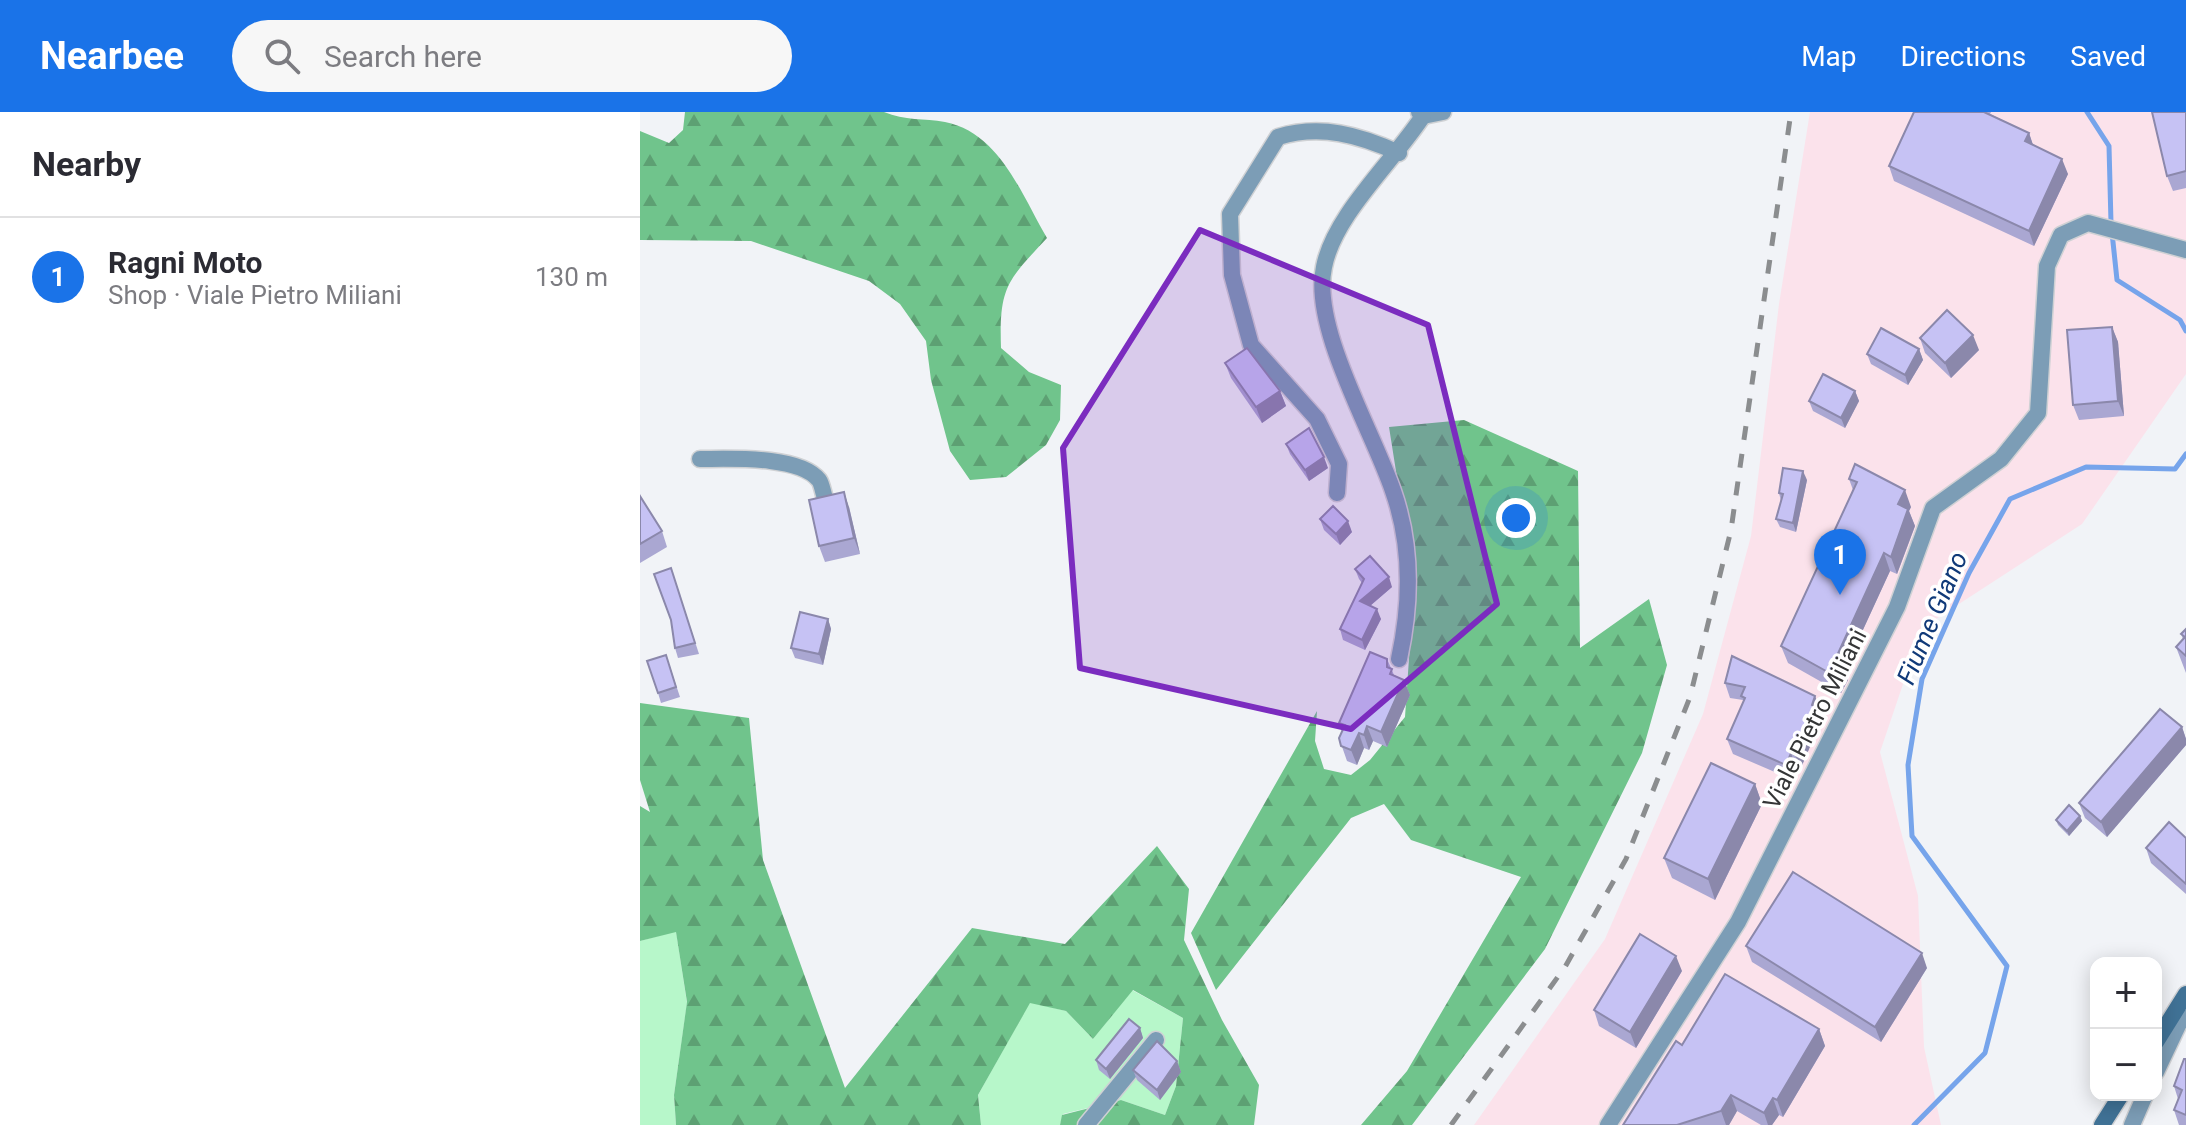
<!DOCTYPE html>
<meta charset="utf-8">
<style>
body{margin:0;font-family:Roboto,sans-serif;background:#f7f7f7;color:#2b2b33}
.controls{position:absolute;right:24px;bottom:24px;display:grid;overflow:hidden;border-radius:16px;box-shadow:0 4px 20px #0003}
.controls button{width:72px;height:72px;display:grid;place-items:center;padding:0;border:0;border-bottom:2px solid #e1e1e2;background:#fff;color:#2b2b33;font:40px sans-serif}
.you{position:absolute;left:876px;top:406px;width:28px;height:28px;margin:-20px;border:6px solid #fff;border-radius:50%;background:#1a73e8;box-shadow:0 0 0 12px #1a73e833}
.badge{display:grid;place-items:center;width:52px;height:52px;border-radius:50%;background:#1a73e8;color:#fff;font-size:26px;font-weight:700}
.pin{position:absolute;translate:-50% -66px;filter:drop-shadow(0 2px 4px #0008)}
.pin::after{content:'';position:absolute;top:42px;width:28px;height:24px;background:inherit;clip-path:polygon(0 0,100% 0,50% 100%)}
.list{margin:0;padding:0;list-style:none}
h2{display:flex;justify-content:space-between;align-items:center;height:104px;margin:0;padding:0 32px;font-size:34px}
h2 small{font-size:26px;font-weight:400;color:#7c7c81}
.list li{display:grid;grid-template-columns:52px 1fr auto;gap:24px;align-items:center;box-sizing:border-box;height:120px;padding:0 32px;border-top:2px solid #e1e1e2}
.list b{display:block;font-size:30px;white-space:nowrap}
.list p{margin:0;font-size:26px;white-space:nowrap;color:#7c7c81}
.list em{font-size:26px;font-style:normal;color:#7c7c81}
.icon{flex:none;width:44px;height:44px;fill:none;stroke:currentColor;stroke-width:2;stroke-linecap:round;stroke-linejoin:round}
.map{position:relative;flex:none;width:1546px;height:1013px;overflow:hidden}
header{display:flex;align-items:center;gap:48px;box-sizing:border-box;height:112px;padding:0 40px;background:#1a73e8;color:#fff}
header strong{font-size:38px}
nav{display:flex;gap:44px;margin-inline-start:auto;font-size:28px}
.search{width:560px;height:72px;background:#f7f7f7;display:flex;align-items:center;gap:20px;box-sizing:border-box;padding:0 28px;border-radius:44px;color:#7c7c81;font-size:30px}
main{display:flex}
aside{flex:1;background:#fff}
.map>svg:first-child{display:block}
.industrial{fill:#fbe2eb}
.green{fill:#b7f7ca}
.forest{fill:url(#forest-firs)}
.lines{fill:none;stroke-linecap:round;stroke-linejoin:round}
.stream{stroke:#76a4eb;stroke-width:5}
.street-casing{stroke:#cfd1d4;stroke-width:19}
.secondary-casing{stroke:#cfd1d4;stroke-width:19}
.street{stroke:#7c9db6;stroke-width:16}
.secondary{stroke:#407296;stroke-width:16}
.rail{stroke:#8b8d8f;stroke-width:5;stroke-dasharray:14 14;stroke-linecap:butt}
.wall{fill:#aaa7d2}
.shaded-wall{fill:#8b88ab}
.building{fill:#c6c2f4;stroke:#8b88ab;stroke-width:2}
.marked{fill:#7b2cbf;fill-opacity:0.2;stroke:#7b2cbf;stroke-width:6;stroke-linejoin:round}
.labels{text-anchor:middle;stroke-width:7;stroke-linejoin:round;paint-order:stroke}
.street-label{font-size:24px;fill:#343536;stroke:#fff}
.water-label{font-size:26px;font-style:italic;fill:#113a79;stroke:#fff}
</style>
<header>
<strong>Nearbee</strong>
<div class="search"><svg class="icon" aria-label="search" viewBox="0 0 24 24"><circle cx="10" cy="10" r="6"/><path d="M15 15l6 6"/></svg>Search here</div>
<nav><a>Map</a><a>Directions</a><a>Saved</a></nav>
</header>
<main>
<aside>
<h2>Nearby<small></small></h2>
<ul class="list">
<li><span class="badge">1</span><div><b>Ragni Moto</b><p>Shop · Viale Pietro Miliani</p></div><em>130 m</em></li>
</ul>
</aside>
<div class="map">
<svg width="1546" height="1013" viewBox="0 0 1546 1013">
<defs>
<pattern id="forest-firs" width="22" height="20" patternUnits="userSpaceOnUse" patternTransform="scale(2)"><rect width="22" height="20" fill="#70c48c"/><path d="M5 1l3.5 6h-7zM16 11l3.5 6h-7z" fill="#5da073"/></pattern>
</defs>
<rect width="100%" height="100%" fill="#f1f3f7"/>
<!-- industrial -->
<path class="industrial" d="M1170 0H1546V262L1442 412 1282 516 1240 640 1278 784 1284 935 1301 1013H834L965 827 1063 602 1111 424 1139 192Z"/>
<!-- green -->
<g class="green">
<path d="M36 819 47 891 34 983 36 1013H0V829Z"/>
<path d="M492 878 543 906 536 974 525 1003 481 988 423 1002 420 1013H341L338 983 390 890 426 899 453 927Z"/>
</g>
<!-- forest -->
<g class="forest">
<path d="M45 0H244C265 9 284 6 305 10 360 21 381 82 407 126 367 169 359 175 361 236L389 260 421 273 420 308 406 333 366 365 330 368 310 339 291 268 286 229 260 192 229 169 111 129 0 128V19L29 31 43 18Z"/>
<path d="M824 308 938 359 940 536 1009 487 1027 553 1002 641 905 837 772 1013H721L767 959 881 765 771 728 744 692 711 706 576 878 551 821 677 599 675 629 684 657 711 663 730 648 765 605 774 473 749 315Z"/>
<path d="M0 591 109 606 123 748 205 976 332 816 425 832 517 734 549 777 544 828 582 908 619 973 614 1013H420L422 1003 481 988 525 1003 536 974 543 906 493 878 453 927 426 899 390 891 338 983 341 1013H36L34 983 47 890 36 820 0 829V694L10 700 0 668Z"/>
</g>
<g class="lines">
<!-- stream -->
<g class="stream">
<path d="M1447 0 1469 34 1471 111 1477 168 1540 208 1546 219"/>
<path d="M1274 1013 1345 941 1367 854 1272 724 1268 653 1282 567 1329 461 1370 387 1446 355 1535 357 1546 342"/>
</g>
<!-- street casing -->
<g class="street-casing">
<g id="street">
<path d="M779 0 783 4 803 0"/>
<path d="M60 347C89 347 159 343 179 368 182 372 183 381 185 386"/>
<path d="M697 381 699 352 677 307 611 233 592 163 590 102 638 25C681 12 719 23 759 41"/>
<path d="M759 547C771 492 772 433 753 379 733 319 671 216 684 155 694 103 753 50 783 4"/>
<path d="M1516 960 1542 905"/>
<path d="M446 1013 516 928"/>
<path d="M968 1013 1098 810 1257 495 1293 396 1361 347 1398 301 1407 154 1421 123 1448 111 1546 138"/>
<path d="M1492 1013 1505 983"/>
</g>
</g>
<!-- secondary casing -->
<g class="secondary-casing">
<g id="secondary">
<path d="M1516 930 1546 882"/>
<path d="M1462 1013 1481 983"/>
</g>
</g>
<!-- street -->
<use href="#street" class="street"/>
<!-- secondary -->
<use href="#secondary" class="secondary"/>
<!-- rail -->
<path class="rail" d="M811 1013 925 855 986 747 1050 585 1091 418 1151 0"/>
</g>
<!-- wall -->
<g class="wall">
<path d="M1274 0H1351L1350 2 1389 21 1393 33 1428 62 1394 134 1254 69 1249 54Z"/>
<path d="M1546 0V76L1533 79 1527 64Z"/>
<path d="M1472 215 1478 230 1484 304 1439 308 1433 293Z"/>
<path d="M1280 226 1339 238 1311 266 1285 241Z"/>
<path d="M1279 237 1283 248 1268 273 1231 252 1227 242Z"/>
<path d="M585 251 640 279 646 294 622 311 591 266Z"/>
<path d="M1215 279 1219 289 1205 316 1173 299 1169 289Z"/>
<path d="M646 332 688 356 669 369 650 342Z"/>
<path d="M1209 367 1271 395 1269 399 1275 414 1257 462 1250 459 1204 559 1208 568 1201 581 1148 551 1141 534 1213 378Z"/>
<path d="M1167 368 1156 420 1140 415 1136 407 1141 389 1139 381Z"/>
<path d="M0 384 22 419 27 435 0 451Z"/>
<path d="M209 395 220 442 185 450 179 434Z"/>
<path d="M680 407 712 420 700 433 684 418Z"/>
<path d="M31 456 59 542 38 546 35 536Z"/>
<path d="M715 457 752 475 730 494 741 507 725 538 703 528 700 517 722 471 719 467Z"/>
<path d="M188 507 191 517 183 553 155 546 151 536Z"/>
<path d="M1546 517V561L1536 535 1543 527 1541 522Z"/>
<path d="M26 543 40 585 21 591 18 581Z"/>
<path d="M1092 544 1181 599 1179 603 1181 609 1160 658 1156 656 1151 667 1093 642 1087 627 1103 591V588L1090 586 1085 571Z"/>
<path d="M747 547 754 563 764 568 770 583 747 635 733 629 729 638 724 636 717 653 707 649 699 626 702 620 699 611Z"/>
<path d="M1542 615 1546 627V633L1467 725 1445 706 1439 691Z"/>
<path d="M1115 672 1122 692 1075 788 1032 766 1024 746Z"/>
<path d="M1440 704 1442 709 1429 724 1418 713 1416 708Z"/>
<path d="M1546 726V782L1511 751 1506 736Z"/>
<path d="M1106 834 1287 856 1241 930 1112 850Z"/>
<path d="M1042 859 996 936 959 914 954 898Z"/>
<path d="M500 916 503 926 470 967 459 958 456 948Z"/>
<path d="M1179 917 1185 934 1143 1005 1139 1003 1132 1013H1121L1097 999 1089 1013H983L1042 933Z"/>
<path d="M1546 947V1013H1539L1534 998 1538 987 1534 974Z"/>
<path d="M537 949 541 960 520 988 497 968 493 958Z"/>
</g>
<!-- shaded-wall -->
<g class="shaded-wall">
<path d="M1389 21 1394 36 1385 29Z"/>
<path d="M1422 47 1428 62 1394 134 1389 119Z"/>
<path d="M1472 215 1478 230 1484 304 1478 289Z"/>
<path d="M1333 223 1339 238 1311 266 1305 251Z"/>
<path d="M1279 237 1283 248 1268 273 1265 263Z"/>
<path d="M640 279 646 294 622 311 616 295Z"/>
<path d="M1215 279 1219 289 1205 316 1201 306Z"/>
<path d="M684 345 688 356 669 369 665 358Z"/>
<path d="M1163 359 1167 368 1156 420 1153 411Z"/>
<path d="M1265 378 1271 395 1269 399 1275 414 1257 462 1251 445 1258 392Z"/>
<path d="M204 380 209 395 220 442 214 426Z"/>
<path d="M708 409 712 420 700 433 696 422Z"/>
<path d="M1244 441 1250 459 1204 559 1208 568 1201 581 1195 564V548Z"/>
<path d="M749 465 752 475 724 499 720 489Z"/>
<path d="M737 497 741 507 725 538 722 528Z"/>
<path d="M188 507 191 517 183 553 179 542Z"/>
<path d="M764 568 770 583 747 635 741 620Z"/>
<path d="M1175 584 1181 599 1179 603 1181 609 1160 658 1155 643Z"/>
<path d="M727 614 733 629 729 638 724 623Z"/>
<path d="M1542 615 1546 627V633L1467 725 1461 710Z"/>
<path d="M719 621 724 636 717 653 711 638Z"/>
<path d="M1151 641 1156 656 1151 667 1146 653Z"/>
<path d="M1115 672 1122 692 1075 788 1068 767Z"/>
<path d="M1440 704 1442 709 1429 724 1427 719Z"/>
<path d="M1282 841 1287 856 1241 930 1235 915Z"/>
<path d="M1036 844 1042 859 996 936 990 920Z"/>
<path d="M500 916 503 926 470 967 466 957Z"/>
<path d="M1179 917 1185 934 1143 1005 1137 988Z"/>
<path d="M537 949 541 960 520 988 517 978Z"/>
<path d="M1091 983 1097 999 1089 1013H1086L1081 999Z"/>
<path d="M1133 986 1139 1003 1132 1013H1128L1124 1001Z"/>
</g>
<!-- building -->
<g class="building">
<path d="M1274 0H1344L1389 21 1385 29 1422 47 1389 119 1249 54Z"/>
<path d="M1512 0H1546V59L1527 64Z"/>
<path d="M1307 198 1333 223 1305 251 1280 226Z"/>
<path d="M1472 215 1478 289 1433 293 1427 218Z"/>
<path d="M1241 216 1279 237 1265 263 1227 242Z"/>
<path d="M607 236 640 279 616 295 585 251Z"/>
<path d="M1183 262 1215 279 1201 306 1169 289Z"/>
<path d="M669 316 684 345 665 358 646 332Z"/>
<path d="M1215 352 1265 378 1258 392 1268 397 1251 445 1244 441 1195 548 1202 551 1195 564 1141 534 1217 370 1209 367Z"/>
<path d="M1143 356 1163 359 1153 411 1136 407 1143 382 1139 381Z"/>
<path d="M204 380 214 426 179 434 169 388Z"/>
<path d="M0 384 22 419 0 432Z"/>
<path d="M693 394 708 409 696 422 680 407Z"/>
<path d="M730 444 749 465 720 489 737 497 722 528 700 517 724 467 715 457Z"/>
<path d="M31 456 55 531 35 536 31 508 14 462Z"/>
<path d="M160 500 188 507 179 542 151 536Z"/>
<path d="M1546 517V544L1536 535 1545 525 1541 522Z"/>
<path d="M730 540 747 547V555L752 557 750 562 764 568 741 620 727 614 724 623 719 621 711 638 701 634 699 626 705 613 699 611Z"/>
<path d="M26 543 36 575 18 581 7 549Z"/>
<path d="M1092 544 1175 584 1172 593 1176 595 1155 643 1151 641 1146 653 1087 627 1105 586 1101 584 1105 575 1085 571Z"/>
<path d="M1520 597 1542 615 1461 710 1439 691Z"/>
<path d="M1071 651 1115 672 1068 767 1024 746Z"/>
<path d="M1429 693 1440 704 1427 719 1416 708Z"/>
<path d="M1529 710 1546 726V772L1506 736Z"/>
<path d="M1153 760 1282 841 1235 915 1106 834Z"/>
<path d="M1000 822 1036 844 990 920 954 898Z"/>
<path d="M1085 862 1179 917 1137 988 1133 986 1124 1001 1091 983 1081 999 1037 1013H983L1036 929 1042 933Z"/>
<path d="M489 907 500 916 466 957 456 948Z"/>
<path d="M517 929 537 949 517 978 493 958Z"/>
<path d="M1544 947H1546V1003L1534 998 1542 978 1534 974Z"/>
</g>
<!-- marked area -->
<path class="marked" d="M560 118 788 213 857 492 711 617 440 556 423 336Z"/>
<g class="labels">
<!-- street labels -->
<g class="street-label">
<text transform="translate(1175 607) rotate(-63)" y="8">Viale Pietro Miliani</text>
</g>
<!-- water labels -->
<g class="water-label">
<text transform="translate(1292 506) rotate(-67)" y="9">Fiume Giano</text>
</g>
</g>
</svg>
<div class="controls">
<button>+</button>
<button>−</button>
</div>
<div class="you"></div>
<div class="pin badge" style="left:1200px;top:483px">1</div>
</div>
</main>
